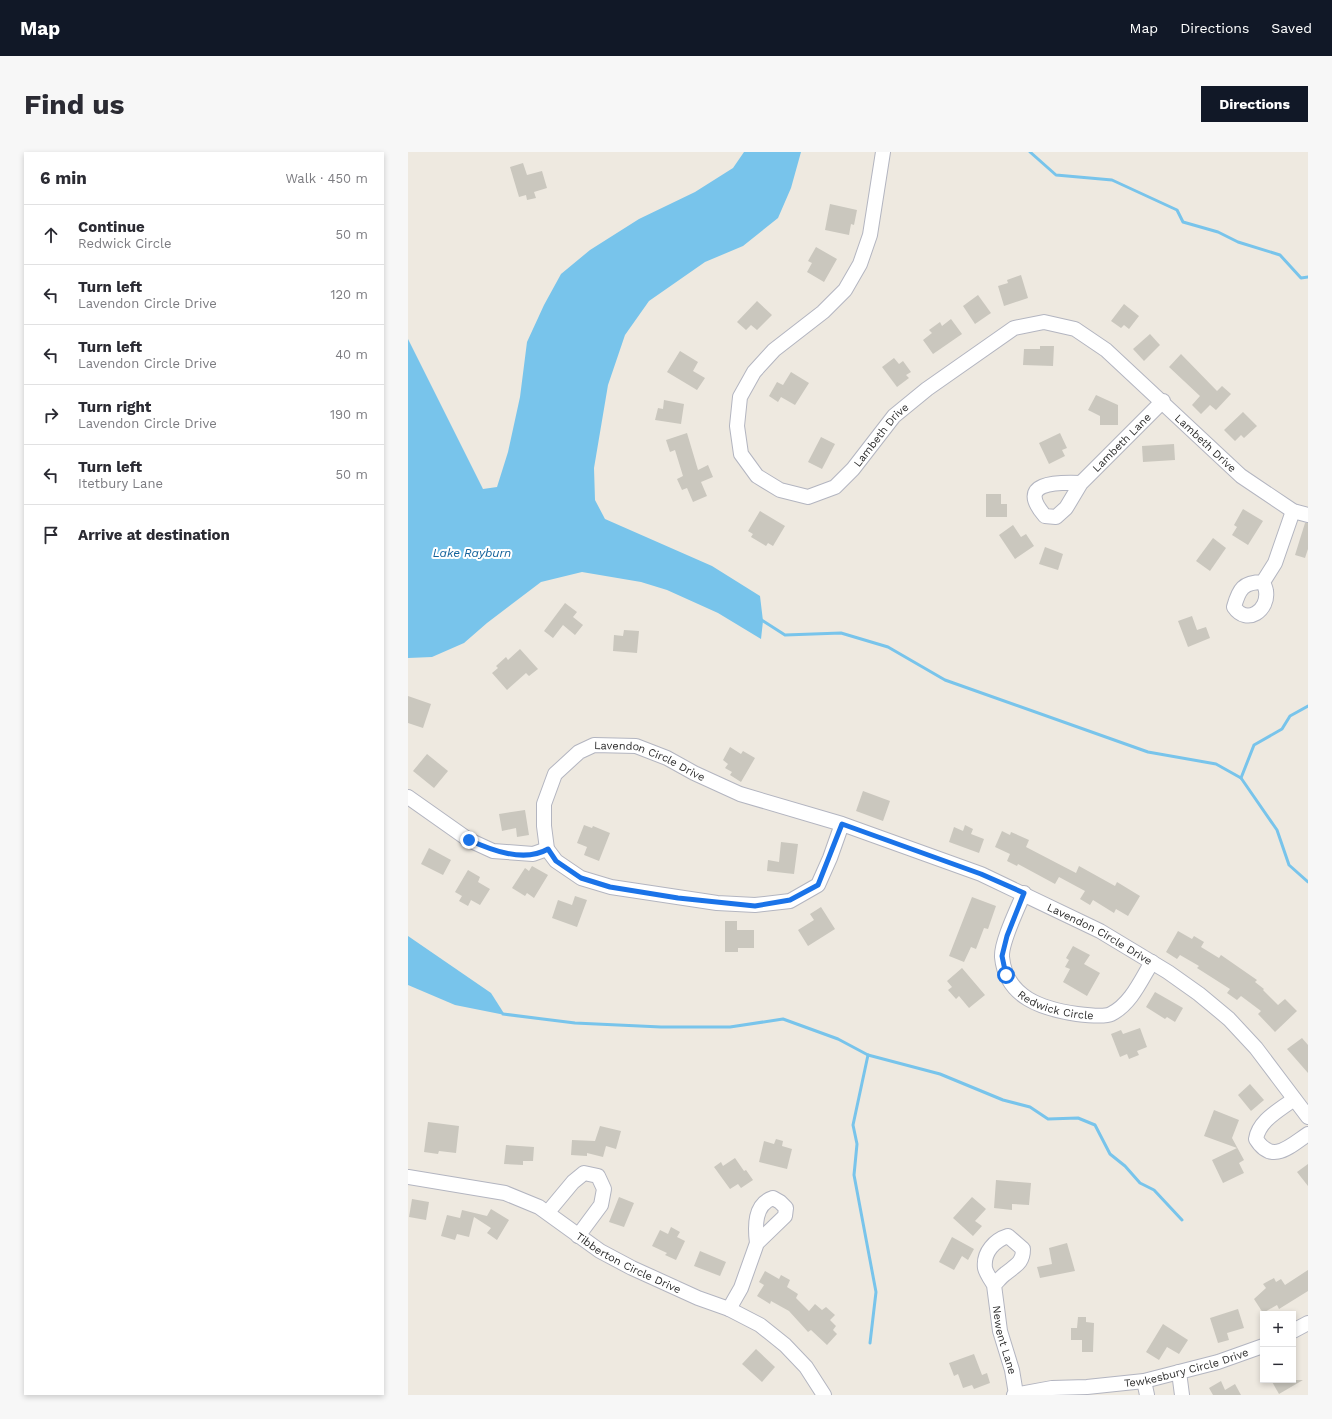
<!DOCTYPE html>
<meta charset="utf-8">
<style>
body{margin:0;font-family:"Work Sans",sans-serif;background:#f7f7f7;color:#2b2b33}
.controls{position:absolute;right:12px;bottom:12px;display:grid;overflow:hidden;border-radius:0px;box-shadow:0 2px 6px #0003}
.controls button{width:36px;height:36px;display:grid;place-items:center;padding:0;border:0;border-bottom:1px solid #e1e1e2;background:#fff;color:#2b2b33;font:20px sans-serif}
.stop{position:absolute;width:12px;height:12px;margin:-9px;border:3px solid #1a73e8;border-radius:50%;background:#fff}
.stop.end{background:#1a73e8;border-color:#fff;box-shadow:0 1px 4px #0008}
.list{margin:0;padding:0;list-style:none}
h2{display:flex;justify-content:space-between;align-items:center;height:52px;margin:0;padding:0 16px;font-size:17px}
h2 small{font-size:13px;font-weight:400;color:#7c7c81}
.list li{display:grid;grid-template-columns:26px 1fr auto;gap:12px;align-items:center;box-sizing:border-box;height:60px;padding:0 16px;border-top:1px solid #e1e1e2}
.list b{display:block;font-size:15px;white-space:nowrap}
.list p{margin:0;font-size:13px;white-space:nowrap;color:#7c7c81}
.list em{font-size:13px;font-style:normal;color:#7c7c81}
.icon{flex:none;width:22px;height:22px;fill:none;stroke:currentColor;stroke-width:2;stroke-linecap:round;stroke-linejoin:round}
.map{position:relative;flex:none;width:900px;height:1243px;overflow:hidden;border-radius:0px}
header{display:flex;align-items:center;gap:24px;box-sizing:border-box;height:56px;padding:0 20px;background:#111827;color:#fff}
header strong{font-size:19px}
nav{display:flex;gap:22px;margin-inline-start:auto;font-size:14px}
.intro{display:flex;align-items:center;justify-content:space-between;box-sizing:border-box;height:96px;padding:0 24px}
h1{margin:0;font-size:28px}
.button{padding:10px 18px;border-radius:0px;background:#111827;color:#fff;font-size:14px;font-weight:700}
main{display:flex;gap:24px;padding:0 24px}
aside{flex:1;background:#fff;border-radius:0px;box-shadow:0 2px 6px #0003}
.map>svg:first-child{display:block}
.water{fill:#78c4eb}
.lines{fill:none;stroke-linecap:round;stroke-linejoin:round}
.stream{stroke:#78c4eb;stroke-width:3}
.building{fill:#cac7be}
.minor-casing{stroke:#b3b5c0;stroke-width:16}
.minor{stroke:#fff;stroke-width:14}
.route{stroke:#1a73e8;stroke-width:5}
.labels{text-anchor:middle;stroke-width:4;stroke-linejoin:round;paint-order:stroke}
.street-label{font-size:11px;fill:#2d2d2d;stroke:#fff}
.water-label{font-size:12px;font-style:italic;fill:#13629b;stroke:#fff}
</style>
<header>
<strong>Map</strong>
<nav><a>Map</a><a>Directions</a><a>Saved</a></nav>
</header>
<div class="intro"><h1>Find us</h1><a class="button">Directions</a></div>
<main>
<aside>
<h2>6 min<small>Walk · 450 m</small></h2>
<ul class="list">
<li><svg class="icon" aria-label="ahead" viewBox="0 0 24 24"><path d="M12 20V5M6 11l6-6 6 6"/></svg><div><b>Continue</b><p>Redwick Circle</p></div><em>50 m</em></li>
<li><svg class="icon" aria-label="left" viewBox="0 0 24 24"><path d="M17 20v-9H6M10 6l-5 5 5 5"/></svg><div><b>Turn left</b><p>Lavendon Circle Drive</p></div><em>120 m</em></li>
<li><svg class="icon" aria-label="left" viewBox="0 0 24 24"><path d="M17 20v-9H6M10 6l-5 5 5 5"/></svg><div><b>Turn left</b><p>Lavendon Circle Drive</p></div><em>40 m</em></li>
<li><svg class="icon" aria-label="right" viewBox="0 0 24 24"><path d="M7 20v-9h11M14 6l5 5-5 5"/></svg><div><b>Turn right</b><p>Lavendon Circle Drive</p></div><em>190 m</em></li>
<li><svg class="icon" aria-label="left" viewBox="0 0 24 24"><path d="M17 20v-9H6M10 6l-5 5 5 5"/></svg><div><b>Turn left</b><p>Itetbury Lane</p></div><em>50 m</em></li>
<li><svg class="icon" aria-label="arrive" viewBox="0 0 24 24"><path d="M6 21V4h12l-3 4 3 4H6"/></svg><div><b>Arrive at destination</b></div></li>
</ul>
</aside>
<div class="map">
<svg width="900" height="1243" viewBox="0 0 900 1243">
<rect width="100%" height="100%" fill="#eee9e0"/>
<!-- water -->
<g class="water">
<path d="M336 0H393L383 36 370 66 335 94 297 110 241 149 217 183 200 233 186 316 187 348 197 367 304 414 352 444 355 469 353 487 310 461 259 438 233 430 174 420 133 430 79 471 56 491 24 505 0 506V187L75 337 89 335 100 300 112 245 119 190 136 153 153 122 182 98 231 67 287 40 325 16Z"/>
<path d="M0 784 83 841 97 863 47 853 0 833Z"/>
</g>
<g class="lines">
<!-- stream -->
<g class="stream">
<path d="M622 0 648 23 704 28 769 58 775 70 810 80 830 90 872 103 893 126 900 125"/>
<path d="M352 467 377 483 433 481 480 495 537 528 740 600 808 612 833 626 869 678 881 713 900 730"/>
<path d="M833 626 846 593 874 577 882 564 900 554"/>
<path d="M95 862 167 871 253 875H322L375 867 430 887 460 903 532 922 595 948 622 955 640 967 670 966 687 973 702 1002 717 1014 732 1031 746 1038 774 1068"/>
<path d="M460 903 445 973 449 992 446 1023 468 1140 462 1191"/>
</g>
</g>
<!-- building -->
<g class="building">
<path d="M115 11 119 23 134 19 139 36 126 40 128 46 119 48 118 43 111 45 102 15Z"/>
<path d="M422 52 449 58 446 73 443 72 441 83 417 78Z"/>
<path d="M408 95 429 107 416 130 399 120 404 111 400 109Z"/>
<path d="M613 123 620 146 596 154 590 134 600 131 599 128Z"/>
<path d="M570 143 583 161 567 172 555 154Z"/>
<path d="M349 149 364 163 349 178 343 173 338 178 329 170Z"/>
<path d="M716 152 731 164 721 177 716 173 713 176 703 169Z"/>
<path d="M543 167 554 182 525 202 515 188 524 181 521 178 532 170 534 174Z"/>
<path d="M742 182 752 193 736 209 725 197Z"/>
<path d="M632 194H646L645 214 615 213 616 197H632Z"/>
<path d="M272 199 290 210 285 219 297 226 289 238 259 220Z"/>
<path d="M773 202 809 239 814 234 823 242 808 258 802 253 793 262 784 253 792 244 761 215Z"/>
<path d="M486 206 491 212 495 209 503 220 498 223 501 226 489 235 474 215Z"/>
<path d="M383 220 401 231 387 253 373 245 370 250 361 244 369 230 375 233Z"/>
<path d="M688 243 710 253V273H692V264L680 258Z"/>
<path d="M256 248 276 252 273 272 247 268 250 256 255 257Z"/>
<path d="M835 260 849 274 836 286 833 283 827 289 816 278Z"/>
<path d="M279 281 290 318 300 313 305 325 293 330 299 344 285 350 279 336 274 338 269 327 275 324 267 298 262 300 258 288Z"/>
<path d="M652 281 659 296 654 298 657 304 641 312 631 291Z"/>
<path d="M413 285 427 292 414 317 400 310Z"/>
<path d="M766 292 767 308 735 310 734 294Z"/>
<path d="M578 342H593V352H599V365H578Z"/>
<path d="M835 357 855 369 840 393 824 383 829 375 826 373Z"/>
<path d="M352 359 377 374 365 394 360 391 358 394 343 385 345 382 340 379Z"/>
<path d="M897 371H900V397L897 406 887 403Z"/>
<path d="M605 373 613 385 618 382 626 394 607 407 591 383Z"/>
<path d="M805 386 818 396 802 419 788 409Z"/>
<path d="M637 395 655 402 650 418 631 412Z"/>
<path d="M157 451 169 460 165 465 175 473 167 483 155 473 145 486 136 479Z"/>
<path d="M784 464 789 478 798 475 802 486 780 495 770 469Z"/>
<path d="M216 478 231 479 229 501 205 499 206 483 215 484Z"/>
<path d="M112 497 130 517 121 524 118 521 99 538 84 521 90 516 88 514 98 505 100 508Z"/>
<path d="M0 544 23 552 15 576 0 571Z"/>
<path d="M322 595 333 602 335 599 347 606 333 630 322 623 324 620 317 616 320 612 315 608Z"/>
<path d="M19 602 40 619 26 636 5 619Z"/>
<path d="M455 639 482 649 475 669 448 659Z"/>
<path d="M117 658 121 683 109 685 108 676 94 679 91 662Z"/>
<path d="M176 673 184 676 185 674 202 681 191 709 176 703 179 695 169 691Z"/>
<path d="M557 673 565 677 563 682 576 687 571 701 541 690 546 675 555 679Z"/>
<path d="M594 679 602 683 603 680 621 688 618 695 668 721 671 714 707 734 709 730 732 744 720 764 708 757 706 761 685 748 682 753 672 747 677 739 651 725 647 732 610 712 609 714 599 709 602 702 587 695Z"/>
<path d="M373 690 390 692 386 722 359 719 360 708 371 710Z"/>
<path d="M21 696 43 708 35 723 13 712Z"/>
<path d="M124 714 140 723 126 746 119 741 117 744 104 736 117 716 121 719Z"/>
<path d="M60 718 72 725 70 730 82 737 72 753 63 748 60 754 51 749 54 744 47 740Z"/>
<path d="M167 744 179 748 169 775 144 766 150 748 164 753Z"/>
<path d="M564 745 588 754 580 777 576 776 568 797 563 795 556 810 541 804Z"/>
<path d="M413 755 427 777 400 794 390 778 406 768 402 762Z"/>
<path d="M317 769H329V778H346V796H330V800H317Z"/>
<path d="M770 779 784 787 786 784 796 790 793 795 811 806 813 803 849 828 847 830 856 837 855 838 870 853 877 847 889 859 867 880 850 862 853 859 833 844 829 848 819 841 822 837 789 816 791 814 772 803 769 807 758 800Z"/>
<path d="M665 794 682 803 676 812 692 821 679 844 655 830 662 817 657 815 661 808 658 806Z"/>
<path d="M554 816 577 843 561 856 551 844 548 847 540 838 544 835 539 829Z"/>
<path d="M747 840 775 856 767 870 759 865 757 867 738 855Z"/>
<path d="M732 876 739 895 729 899 731 903 721 907 719 902 712 905 703 882 713 878 715 882Z"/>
<path d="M894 886 900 893V921L879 897Z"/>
<path d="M842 932 856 948 843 959 830 943Z"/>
<path d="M806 958 831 968 824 986 836 1008 831 1011 836 1021 815 1031 804 1008 829 996 796 984Z"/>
<path d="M20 970 51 974 48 1001 31 999 30 1002 16 1000Z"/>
<path d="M192 974 213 979 208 997 198 994 195 1005 179 1001V1004L163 1003 164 988 187 989Z"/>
<path d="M368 987 375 989 374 994 384 997 379 1017 351 1010 356 989 366 992Z"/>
<path d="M98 993 126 995 125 1009H115V1013L96 1012Z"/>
<path d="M327 1006 336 1019 338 1018 345 1028 333 1036 330 1032 322 1037 306 1015 313 1010 315 1014Z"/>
<path d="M900 1012V1034L889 1020Z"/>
<path d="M588 1028 623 1031 621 1053 604 1052V1058L586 1056Z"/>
<path d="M211 1045 226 1051 216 1075 201 1070Z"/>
<path d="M564 1045 578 1057 567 1069 574 1074 565 1084 545 1066Z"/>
<path d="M4 1047 21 1050 18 1068 1 1065Z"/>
<path d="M83 1057 101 1068 89 1088 79 1081 83 1076 66 1065 61 1085 49 1082 47 1088 33 1084 39 1063 52 1066 54 1058 79 1064Z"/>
<path d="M263 1075 272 1080 269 1085 277 1089 268 1108 257 1103 259 1101 244 1094 252 1078 260 1082Z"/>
<path d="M544 1085 566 1097 560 1108 554 1104 546 1118 531 1110Z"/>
<path d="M659 1091 667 1119 632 1126 629 1115 644 1112 641 1096Z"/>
<path d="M292 1099 318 1110 312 1124 286 1114Z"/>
<path d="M900 1118V1139L871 1157 869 1153 855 1161 846 1147 858 1136 855 1132 866 1126 868 1130 873 1127 877 1133Z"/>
<path d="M357 1119 371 1127 373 1123 382 1128 379 1135 390 1142 388 1146 401 1159 407 1152 414 1158 418 1155 427 1163 422 1168 428 1174 425 1178 429 1182 419 1193 403 1178 400 1180 381 1159 363 1149 362 1152 349 1144 356 1133 351 1130Z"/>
<path d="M830 1157 836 1176 819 1181 821 1188 810 1191 802 1166Z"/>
<path d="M670 1165H678V1170L686 1171 685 1200H674V1188H663V1176H669Z"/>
<path d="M755 1172 780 1188 771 1202 759 1195 751 1208 738 1200Z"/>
<path d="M348 1197 367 1215 354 1230 334 1212Z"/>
<path d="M566 1202 574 1223 579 1221 582 1231 566 1237 564 1233 555 1236 550 1222 546 1224 541 1211Z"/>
<path d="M863 1228H895L871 1242Z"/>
<path d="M813 1229 817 1238 827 1232 833 1243H805L801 1236Z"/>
</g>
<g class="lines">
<!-- minor casing -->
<g class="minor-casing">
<g id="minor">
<path id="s1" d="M475 0 462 83 452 112 437 138 415 160 366 198 346 220 332 245 329 274 333 302 349 324 372 338 400 345 427 335 445 317 486 264 519 237 606 176 636 170 667 177 698 198 833 324 885 359 900 363"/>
<path id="s2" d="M673 331 658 356 648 365 637 364C607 330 649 330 673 331L755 249"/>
<path d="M855 430C856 433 858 437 858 439 861 458 839 474 826 455 831 437 835 430 855 430L867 411 885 359"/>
<path d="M0 645 61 688 85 699 125 702 139 697"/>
<path id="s3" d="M434 672 422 706 410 733 382 749 347 753 309 751 203 735 173 726 148 709 139 697 136 674V652L147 622 171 600 186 593 228 594 259 606 286 621 332 642 434 672 573 722 692 779 760 820 791 842 821 867 848 896 900 965"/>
<path id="s4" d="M616 741C610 756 593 790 594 805 598 846 635 857 669 862 677 863 697 865 703 862 723 852 733 828 744 810"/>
<path d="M886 947C872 958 851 968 848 987 864 1013 882 994 900 982"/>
<path id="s5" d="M0 1025 97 1041 131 1055 192 1099 224 1116 290 1146 321 1157 352 1173 377 1193 398 1215 416 1243"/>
<path d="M140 1060 165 1030 176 1021 190 1024 196 1037 193 1053 170 1084"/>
<path id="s6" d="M586 1133C583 1128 578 1121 577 1116 575 1100 587 1088 600 1084L615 1097C615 1111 608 1113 597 1122 593 1125 590 1129 586 1133L592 1179 604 1218 608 1242"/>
<path d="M321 1157 333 1136 349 1091 377 1064 378 1056 372 1050 365 1046C346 1052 347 1075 349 1091"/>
<path d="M885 1179 900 1171"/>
<path d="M771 1220 774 1243"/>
<path d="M736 1229 739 1243"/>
<path id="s7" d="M606 1243 644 1236 679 1235 736 1229 810 1210 855 1194"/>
</g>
</g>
<!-- minor -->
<use href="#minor" class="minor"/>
</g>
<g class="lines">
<!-- route -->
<path class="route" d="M61 688C83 698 116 711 140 697L148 709 173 726 202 735 270 746 347 754 382 748 410 733 434 672 573 722 616 741 599 784 594 804 598 823"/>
</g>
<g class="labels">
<!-- street labels -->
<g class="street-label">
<text dy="4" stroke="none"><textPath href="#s1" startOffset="535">Lambeth Drive</textPath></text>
<text dy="4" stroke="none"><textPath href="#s2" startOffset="186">Lambeth Lane</textPath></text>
<text dy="4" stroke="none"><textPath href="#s1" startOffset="943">Lambeth Drive</textPath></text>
<text dy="4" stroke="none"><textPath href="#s3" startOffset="540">Lavendon Circle Drive</textPath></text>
<text dy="4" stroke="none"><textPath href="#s3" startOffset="1025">Lavendon Circle Drive</textPath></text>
<text dy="4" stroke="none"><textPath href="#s4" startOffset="148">Redwick Circle</textPath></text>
<text dy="4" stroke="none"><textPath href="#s5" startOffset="241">Tibberton Circle Drive</textPath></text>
<text dy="4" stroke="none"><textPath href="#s6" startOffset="186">Newent Lane</textPath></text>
<text dy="4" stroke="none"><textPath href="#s7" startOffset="175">Tewkesbury Circle Drive</textPath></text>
</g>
<!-- water labels -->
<g class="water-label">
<text x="64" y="405">Lake Rayburn</text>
</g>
</g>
</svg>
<div class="controls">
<button>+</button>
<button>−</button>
</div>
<div class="stop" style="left:598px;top:823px"></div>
<div class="stop end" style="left:61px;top:688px"></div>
</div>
</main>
